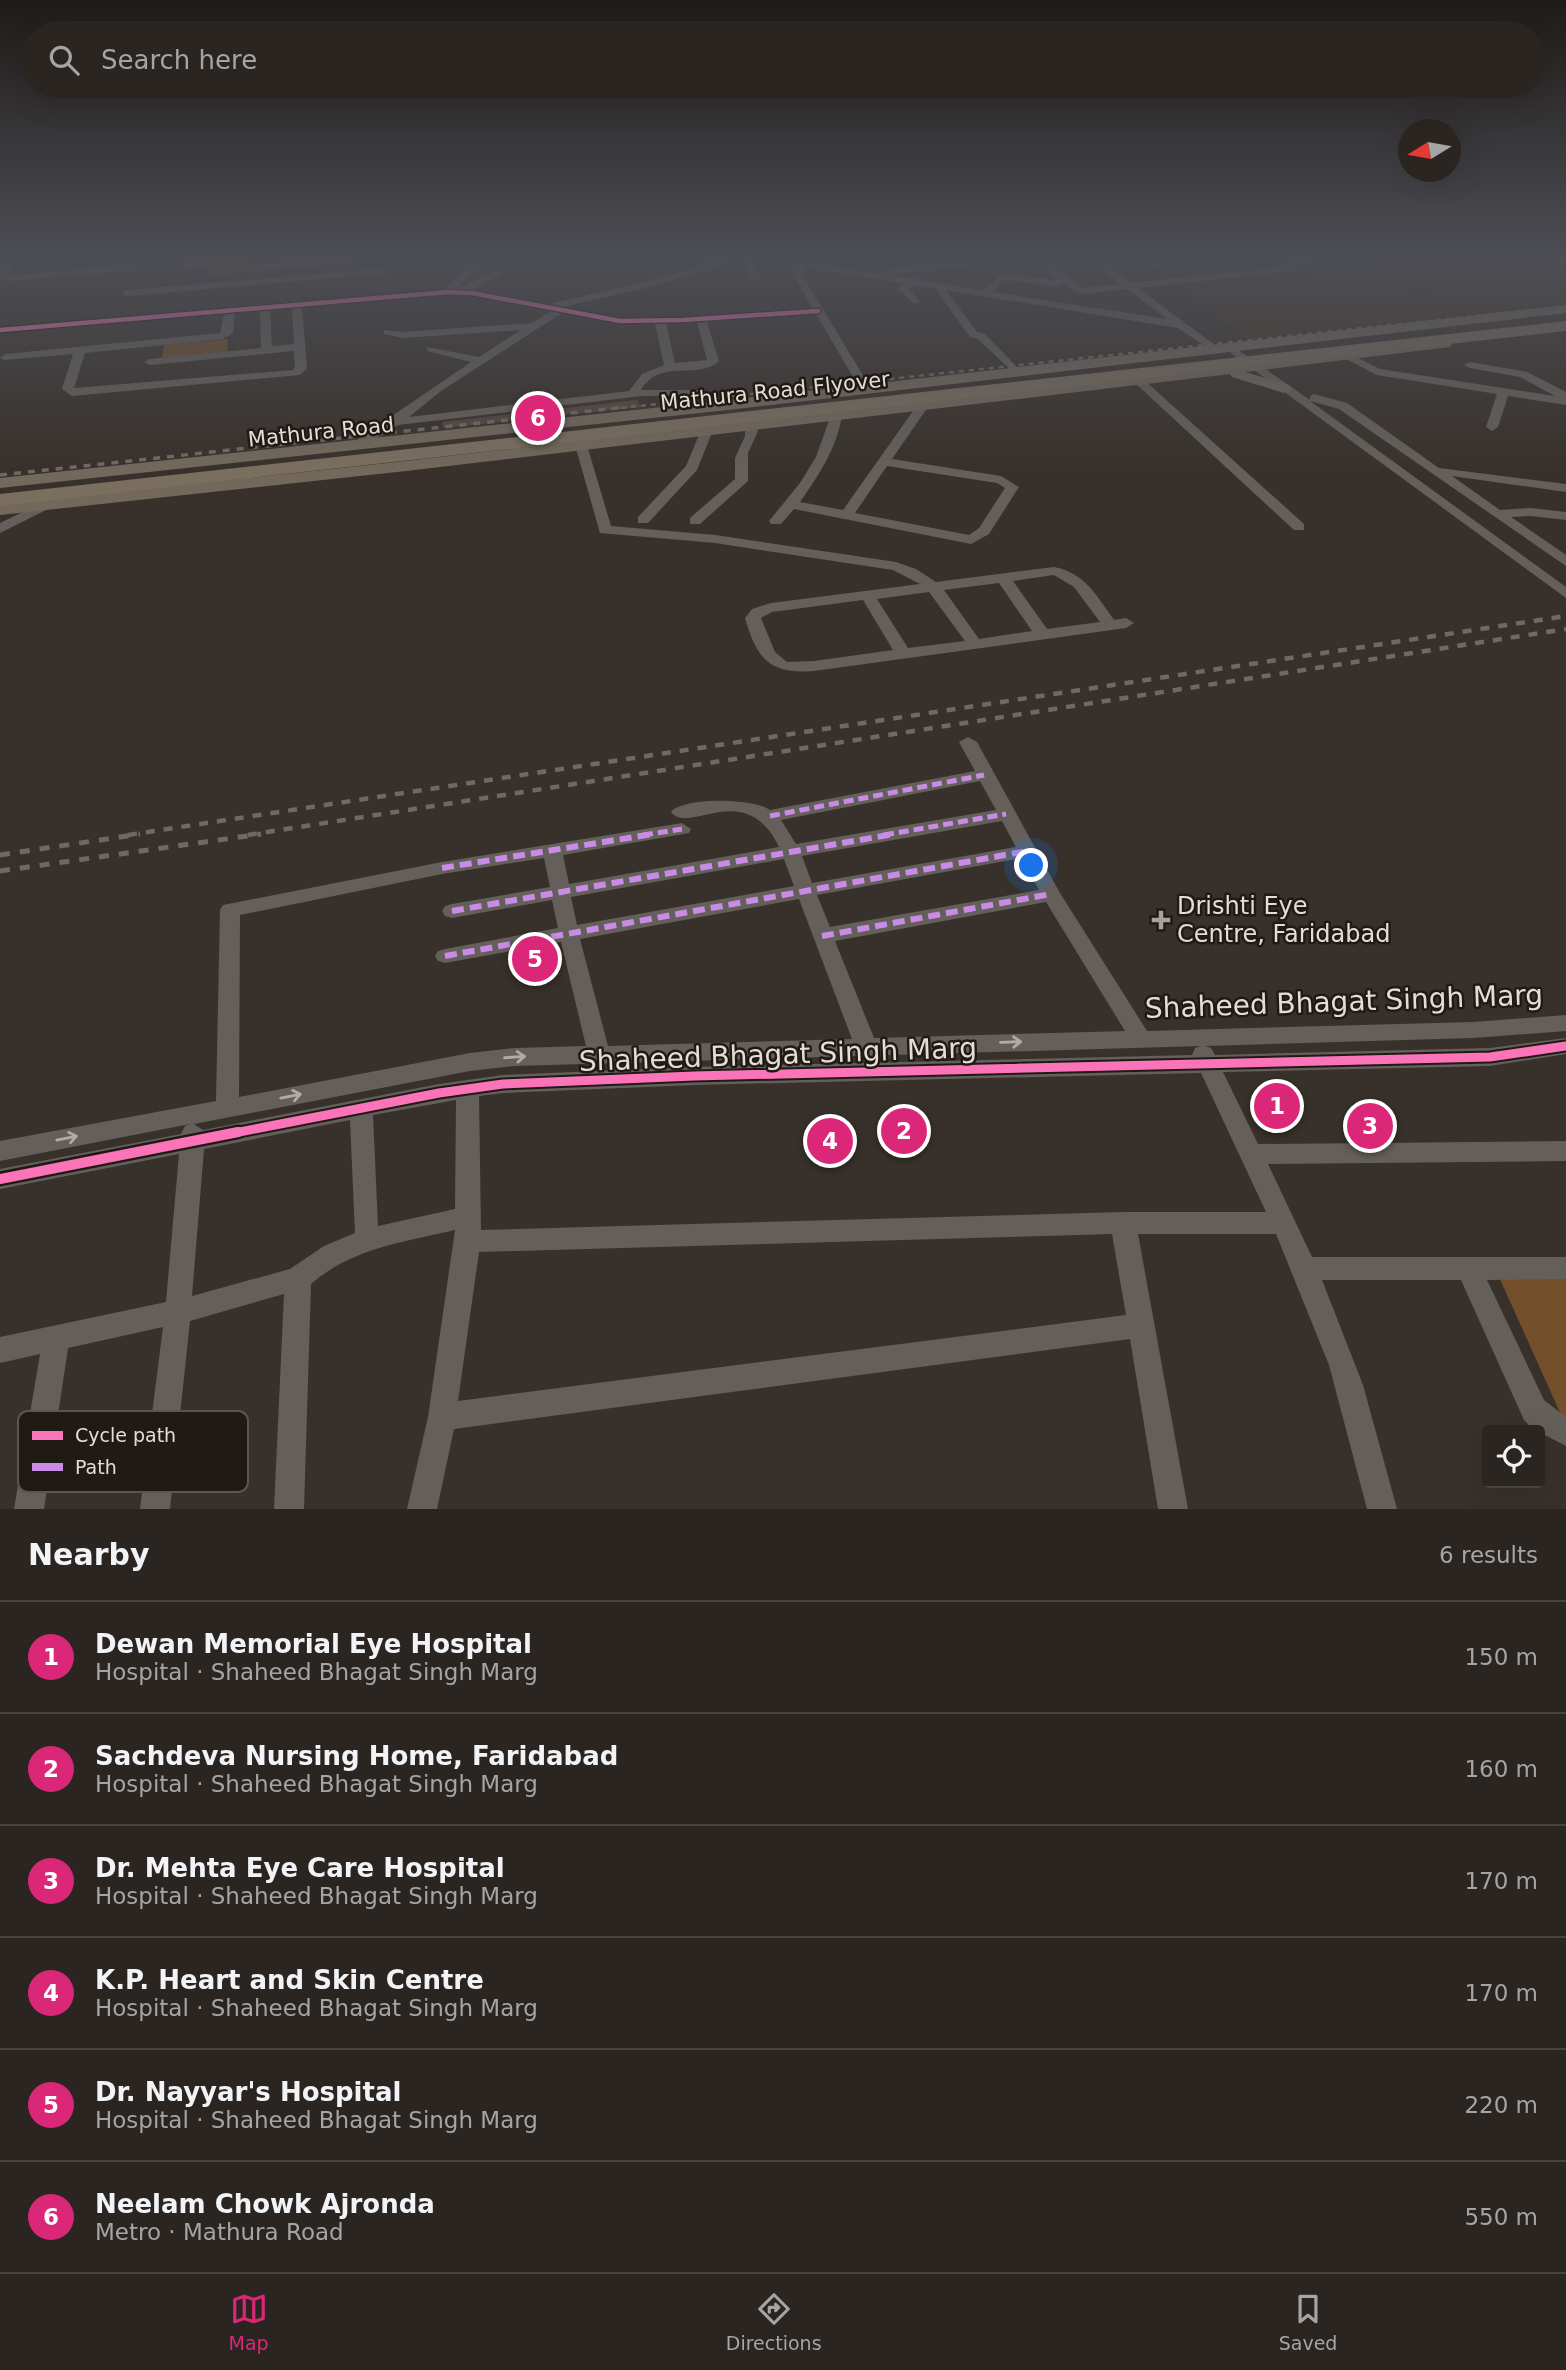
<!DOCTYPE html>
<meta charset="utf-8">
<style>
body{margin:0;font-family:"DejaVu Sans",sans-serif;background:#322d29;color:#f1f3f6}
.controls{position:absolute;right:21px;bottom:21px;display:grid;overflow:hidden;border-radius:7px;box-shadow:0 7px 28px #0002}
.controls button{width:63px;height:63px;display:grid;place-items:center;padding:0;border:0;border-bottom:2px solid #46423e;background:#2a2520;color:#f1f3f6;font:35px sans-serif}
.compass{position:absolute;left:1398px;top:119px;width:63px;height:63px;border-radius:50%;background:#2a2520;box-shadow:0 7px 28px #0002;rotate:259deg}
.you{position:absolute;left:1032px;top:866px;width:24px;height:24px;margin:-18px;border:5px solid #fff;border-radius:50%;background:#1a73e8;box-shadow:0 0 0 10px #1a73e833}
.badge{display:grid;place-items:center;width:46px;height:46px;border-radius:50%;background:#db2777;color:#fff;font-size:23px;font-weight:700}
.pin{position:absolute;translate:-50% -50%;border:4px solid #fff;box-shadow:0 2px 7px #0006}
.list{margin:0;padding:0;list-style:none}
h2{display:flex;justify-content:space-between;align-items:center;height:91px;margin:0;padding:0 28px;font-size:30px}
h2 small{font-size:23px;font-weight:400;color:#a5a5a5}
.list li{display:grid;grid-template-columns:46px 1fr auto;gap:21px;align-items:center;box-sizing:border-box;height:112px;padding:0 28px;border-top:2px solid #46423e}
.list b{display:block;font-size:26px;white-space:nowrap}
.list p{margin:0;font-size:23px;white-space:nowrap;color:#a5a5a5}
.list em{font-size:23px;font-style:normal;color:#a5a5a5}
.icon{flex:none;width:38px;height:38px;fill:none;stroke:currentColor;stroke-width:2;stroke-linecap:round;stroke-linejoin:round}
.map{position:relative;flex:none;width:1566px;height:1509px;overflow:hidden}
.search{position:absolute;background:#2a2520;box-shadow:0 7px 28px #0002;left:21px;right:21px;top:21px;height:77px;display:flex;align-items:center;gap:18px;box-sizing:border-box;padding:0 24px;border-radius:38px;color:#a5a5a5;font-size:26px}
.sheet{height:763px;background:#2a2520}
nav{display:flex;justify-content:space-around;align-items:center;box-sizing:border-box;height:98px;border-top:2px solid #46423e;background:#2a2520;font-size:19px;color:#a5a5a5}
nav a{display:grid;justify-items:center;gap:4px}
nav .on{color:#db2777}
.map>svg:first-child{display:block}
.built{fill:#453425}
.green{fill:#734f2b}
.building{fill:#55463f}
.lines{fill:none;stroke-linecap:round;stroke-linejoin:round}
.minor{fill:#645f5a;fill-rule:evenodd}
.major{fill:#72685c;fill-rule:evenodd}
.highway{fill:#7a6e5f;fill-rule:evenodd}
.rail-far3{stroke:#6e6965;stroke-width:2.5;stroke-dasharray:5 5;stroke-linecap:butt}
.rail-far2{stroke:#6e6965;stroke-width:3.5;stroke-dasharray:7 7;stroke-linecap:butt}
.rail-far1{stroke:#6e6965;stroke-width:4.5;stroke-dasharray:9 9;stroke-linecap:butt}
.rail{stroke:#6e6965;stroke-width:5;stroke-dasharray:10 10;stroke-linecap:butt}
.quiet-far2{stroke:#ca8be6;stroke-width:3.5;stroke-dasharray:6 3.5;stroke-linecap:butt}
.quiet-far1{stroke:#ca8be6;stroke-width:5;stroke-dasharray:10 5;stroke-linecap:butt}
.quiet{stroke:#ca8be6;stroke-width:6;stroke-dasharray:12 6;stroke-linecap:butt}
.cycleway-far2-casing{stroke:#201a15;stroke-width:7}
.cycleway-far1-casing{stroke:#201a15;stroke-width:13}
.cycleway-casing{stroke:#201a15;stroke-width:15}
.cycleway-far2{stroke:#fb73b8;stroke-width:4.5}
.cycleway-far1{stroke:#fb73b8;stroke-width:9}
.cycleway{stroke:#fb73b8;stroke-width:10}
.oneway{stroke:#b1aba4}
.poi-dot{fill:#a8a19a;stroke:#201a15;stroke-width:2.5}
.labels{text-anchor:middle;stroke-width:5;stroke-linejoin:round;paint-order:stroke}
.far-street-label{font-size:21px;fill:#e5ddd5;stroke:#201a15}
.poi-label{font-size:24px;fill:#e5ddd5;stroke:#201a15;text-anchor:start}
.near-street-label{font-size:28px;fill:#e5ddd5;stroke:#201a15}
.key{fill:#201a15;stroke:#5b544f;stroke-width:2}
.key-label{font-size:19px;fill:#e5ddd5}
</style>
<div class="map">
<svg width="1566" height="1509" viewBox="0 0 1566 1509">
<rect width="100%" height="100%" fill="#38312b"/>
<!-- built -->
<g class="built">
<path d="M1368 258H1566V304L1461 315Z"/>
<path d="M1383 271 1457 316 1247 339 1178 285Z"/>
</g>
<!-- green -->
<g class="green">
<path d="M183 258H252L253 263 318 258H377V261L211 275V267L181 270Z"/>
<path d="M228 339 227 352 162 358 164 345Z"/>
<path d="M1566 1275V1416L1562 1417 1499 1277Z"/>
</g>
<!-- building -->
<path class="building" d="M637 400 641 407 443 428 442 422Z"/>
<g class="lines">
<!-- minor -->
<g class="minor">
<path d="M8 258H18L7 276 133 264 138 267 133 270 10 281 5 278 0 282V271Z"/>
<path d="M449 258H459V259L454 262Z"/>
<path d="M478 258H488L456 289 497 269 502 272 500 274 472 290 549 304 636 284 729 258H751L761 279 753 281 742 260 642 289 562 307 620 318 683 317 812 308 792 272 795 266 759 258 800 261 807 258 811 263 886 275 882 272 887 269 964 261 967 262V266L887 275 909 278 915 275 918 276 919 280 982 290 1002 274 1058 280 1031 258H1042L1083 288 1120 284 1086 258H1097L1131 283 1287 266 1278 258H1358L1353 261 1298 265 1301 268 1296 271 1138 288 1219 348 1220 350 1215 353 1178 328 946 290 977 332 985 334 1021 371 1023 373 1017 376 978 339 970 337 935 288 913 285 909 289 920 301 915 304 898 289 903 283 804 267V278L872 390 870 392H862L816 314 707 322 719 361C698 381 661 357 641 390H702L706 391V395L642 396 398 425 358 449 354 448V442L471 362 427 351V347L479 357 521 330 403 338 384 334V330L403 332 532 323 551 311 472 296 448 295 302 307 307 368 300 375 72 396 62 389 73 354 5 360 0 358 5 354 220 333 224 314 0 333V327L445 289ZM1004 280 1057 286 1062 283 1082 294 1127 289 1167 319 992 292ZM292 308 294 344 272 346 270 310ZM260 311 261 348 150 359 144 362 150 365 294 351 295 367 293 370 74 388 85 353 223 339 233 333 235 313ZM562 313 620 324H655L664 365 642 374 629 391 409 417 441 391ZM697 322 707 360 675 363 666 323Z"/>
<path d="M1184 258H1218L1213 261 1153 267 1148 264Z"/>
<path d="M386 268 391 271 389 273 127 296 122 293 127 290Z"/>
<path d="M1231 345 1310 400V396L1314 394 1347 403 1439 468 1566 484V492L1452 476 1500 510 1531 508 1566 512V520L1531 516 1511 517 1566 555V566L1339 409 1310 401 1566 587V598L1227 350V346Z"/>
<path d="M1348 353 1380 369 1555 396 1520 377 1470 368 1464 365 1470 362 1527 372 1566 392V405L1508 396 1498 427 1492 431 1486 427 1497 394 1377 375 1344 358 1342 356Z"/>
<path d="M1134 378H1142L1304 524V530H1294L1134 382Z"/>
<path d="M924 400 930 404 892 459 1001 476 1019 487 989 534 971 544 794 509 781 524H771L769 521 800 483 816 457 832 412 842 415C837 448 819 475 800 502L843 510 920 401ZM887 466 997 483 1005 488 979 528 969 535 855 513Z"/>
<path d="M751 421 755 422 758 431 748 453V481L700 524H690V518L735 479V458L745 436V425Z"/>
<path d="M707 426 713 430 697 470 648 523H638V517L686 466 701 430Z"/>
<path d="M581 441 587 445 611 526 715 535 896 562 916 569 936 582 1054 567C1085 573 1097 596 1114 620L1126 618 1134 623 1126 628 814 671C770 674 757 660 745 618L752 609 771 603 920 584 893 570 715 543 600 533 575 445ZM1054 575 1074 587 1100 622 1047 629 1013 581ZM999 583 1032 631 979 639 944 590ZM929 592 965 641 908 648 877 599ZM863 600 893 650 814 661 787 662 775 652 761 618 772 612Z"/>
<path d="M45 501 50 502V508L0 533V523Z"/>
<path d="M968 737 977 742 1060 893 1147 1031 1473 1022 1566 1015V1031L1473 1038 1205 1046 1211 1048 1215 1055 1490 1048 1566 1038V1054L1490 1066 1223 1072 1258 1144 1566 1141V1161L1268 1164 1312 1257H1566V1279L1487 1280 1544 1400 1566 1417V1446L1533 1429 1524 1420 1461 1280H1322L1363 1385 1397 1509H1367L1329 1365 1276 1234H1138L1188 1509H1158L1130 1339 454 1429 437 1509H407L428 1417 455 1230C404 1242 352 1248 311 1284L304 1509H274L284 1294 190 1321 170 1509H140L163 1327 68 1348 44 1509H14L40 1354 0 1363V1337L166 1302 179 1154 0 1189V1169L181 1134 185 1126 190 1124 0 1161V1141L216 1101 220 910 223 905 442 862 682 823 691 829 689 833 563 855 569 884 779 847C745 777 689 836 671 812 683 797 753 798 770 810L975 771 959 742ZM980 781 996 810 796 844 781 820ZM1002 821 1016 847 812 883 802 856ZM544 858 550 887 452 904 445 906 442 911 445 916 452 918 552 900 558 928 445 949 438 951 435 956 438 961 445 963 561 942 586 1046 515 1048 470 1053 239 1097 240 915 442 874ZM1022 858 1039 890 830 927 817 895ZM784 859 794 886 577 925 571 897ZM799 899 852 1039 608 1046 580 939ZM1046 902 1125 1031 874 1038 835 941ZM1201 1046 1195 1048 1192 1055 694 1067 503 1075 439 1084 203 1130 194 1124 470 1071 515 1066ZM1201 1073 1266 1212H1123L481 1230 479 1096 503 1093 694 1085ZM456 1100 455 1209 378 1226 373 1115ZM350 1120 355 1233 324 1246 290 1269 192 1296 204 1149ZM1112 1234 1126 1315 458 1401 479 1252Z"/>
</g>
<!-- major -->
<g class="major">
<path d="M1566 305V313L737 409 0 488V478L737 399Z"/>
<path d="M1445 340 1452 344 1450 347 1245 372 1289 385 1292 388 1284 393 1232 377 1230 374 406 471 0 515V505L406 461Z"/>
</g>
<!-- highway -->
<path class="highway" d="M1566 321V331L0 506V494Z"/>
<!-- rail-far3 -->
<path class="rail-far3" d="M611 409 1566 306"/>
<!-- rail-far2 -->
<path class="rail-far2" d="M0 475 627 407"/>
<!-- rail-far1 -->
<g class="rail-far1">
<path d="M128 835 1566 616"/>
<path d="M248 835 1566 629"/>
</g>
<!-- rail -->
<g class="rail">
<path d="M0 855 140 834"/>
<path d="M0 871 261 834"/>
</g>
<!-- quiet-far2 -->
<path class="quiet-far2" d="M695 258 726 262"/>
<!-- quiet-far1 -->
<g class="quiet-far1">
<path d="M770 816 984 775"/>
<path d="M643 835 682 829"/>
<path d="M884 835 1006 814"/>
</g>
<!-- quiet -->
<g class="quiet">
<path d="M442 868 653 834"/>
<path d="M452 911 894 834"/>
<path d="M822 936 1051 894"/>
<path d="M445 956 1027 851"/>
</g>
<!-- cycleway-far2 casing -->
<g class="cycleway-far2-casing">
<path id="cycleway-far2" d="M0 330 448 292 472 293 620 321 683 320 818 311"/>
</g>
<!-- cycleway-far1 casing -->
<g class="cycleway-far1-casing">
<path id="cycleway-far1" d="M229 1134 439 1093 503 1084 694 1076 1490 1057 1566 1046"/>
</g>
<!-- cycleway casing -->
<g class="cycleway-casing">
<path id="cycleway" d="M0 1179 238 1132"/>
</g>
<!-- cycleway-far2 -->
<use href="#cycleway-far2" class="cycleway-far2"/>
<!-- cycleway-far1 -->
<use href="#cycleway-far1" class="cycleway-far1"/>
<!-- cycleway -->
<use href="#cycleway" class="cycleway"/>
</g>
<!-- one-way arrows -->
<defs><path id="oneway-shaft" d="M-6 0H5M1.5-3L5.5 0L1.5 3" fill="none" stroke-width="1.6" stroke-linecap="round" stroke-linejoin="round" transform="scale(1.75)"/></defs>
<g class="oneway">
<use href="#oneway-shaft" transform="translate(1011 1042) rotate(-2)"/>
<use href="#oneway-shaft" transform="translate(515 1057) rotate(-4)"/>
<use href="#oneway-shaft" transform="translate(291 1096) rotate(-11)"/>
<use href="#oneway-shaft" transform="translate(67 1138) rotate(-11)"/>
</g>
<!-- sky -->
<linearGradient id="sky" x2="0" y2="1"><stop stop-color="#1f1b18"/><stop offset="0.55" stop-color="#4d4e55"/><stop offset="1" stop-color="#4d4e55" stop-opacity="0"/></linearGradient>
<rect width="1566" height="469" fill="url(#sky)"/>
<!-- markers -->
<path class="poi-dot" d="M1157.5 909.5h7v7h7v7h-7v7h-7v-7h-7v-7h7z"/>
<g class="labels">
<!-- far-street labels -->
<g class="far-street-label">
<text transform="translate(775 391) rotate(-6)" y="7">Mathura Road Flyover</text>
<text transform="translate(321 432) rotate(-6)" y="7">Mathura Road</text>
</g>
<!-- poi labels -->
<g class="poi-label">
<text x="1177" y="914">Drishti Eye<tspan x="1177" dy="28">Centre, Faridabad</tspan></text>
</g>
<!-- near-street labels -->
<g class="near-street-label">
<text transform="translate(1344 1001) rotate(-2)" y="10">Shaheed Bhagat Singh Marg</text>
<text transform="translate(778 1054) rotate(-2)" y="10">Shaheed Bhagat Singh Marg</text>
</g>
</g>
<!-- legend -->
<rect x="18" y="1411" width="230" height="81" rx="10" class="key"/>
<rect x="32" y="1431" width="31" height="9" fill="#fb73b8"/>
<rect x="32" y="1463" width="31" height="8" fill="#ca8be6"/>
<g class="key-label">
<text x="75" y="1442">Cycle path</text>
<text x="75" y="1474">Path</text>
</g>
</svg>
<div class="controls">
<button><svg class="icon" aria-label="locate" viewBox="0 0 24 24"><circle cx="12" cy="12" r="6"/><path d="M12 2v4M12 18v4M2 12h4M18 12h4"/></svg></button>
</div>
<svg class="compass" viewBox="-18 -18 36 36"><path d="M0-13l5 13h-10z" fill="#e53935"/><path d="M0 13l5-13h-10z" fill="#a5a5a5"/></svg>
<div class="you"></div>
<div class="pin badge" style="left:1277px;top:1106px">1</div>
<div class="pin badge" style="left:904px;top:1131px">2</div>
<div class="pin badge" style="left:1370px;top:1126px">3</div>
<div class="pin badge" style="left:830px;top:1141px">4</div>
<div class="pin badge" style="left:535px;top:959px">5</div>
<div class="pin badge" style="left:538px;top:418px">6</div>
<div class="search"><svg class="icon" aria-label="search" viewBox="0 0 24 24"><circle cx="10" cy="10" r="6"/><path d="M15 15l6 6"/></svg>Search here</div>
</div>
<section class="sheet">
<h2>Nearby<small>6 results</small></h2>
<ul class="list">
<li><span class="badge">1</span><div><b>Dewan Memorial Eye Hospital</b><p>Hospital · Shaheed Bhagat Singh Marg</p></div><em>150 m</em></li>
<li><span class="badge">2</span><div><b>Sachdeva Nursing Home, Faridabad</b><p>Hospital · Shaheed Bhagat Singh Marg</p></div><em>160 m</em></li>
<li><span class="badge">3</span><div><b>Dr. Mehta Eye Care Hospital</b><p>Hospital · Shaheed Bhagat Singh Marg</p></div><em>170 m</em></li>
<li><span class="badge">4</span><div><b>K.P. Heart and Skin Centre</b><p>Hospital · Shaheed Bhagat Singh Marg</p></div><em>170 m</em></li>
<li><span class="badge">5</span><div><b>Dr. Nayyar's Hospital</b><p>Hospital · Shaheed Bhagat Singh Marg</p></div><em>220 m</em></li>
<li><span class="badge">6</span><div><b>Neelam Chowk Ajronda</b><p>Metro · Mathura Road</p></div><em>550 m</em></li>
</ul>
</section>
<nav>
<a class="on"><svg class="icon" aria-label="map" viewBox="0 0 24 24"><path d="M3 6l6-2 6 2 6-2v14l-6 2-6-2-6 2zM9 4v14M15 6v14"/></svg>Map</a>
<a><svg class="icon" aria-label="directions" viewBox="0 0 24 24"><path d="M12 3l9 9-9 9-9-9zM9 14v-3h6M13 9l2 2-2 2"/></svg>Directions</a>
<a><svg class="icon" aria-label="saved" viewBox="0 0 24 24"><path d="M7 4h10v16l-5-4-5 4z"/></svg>Saved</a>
</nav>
